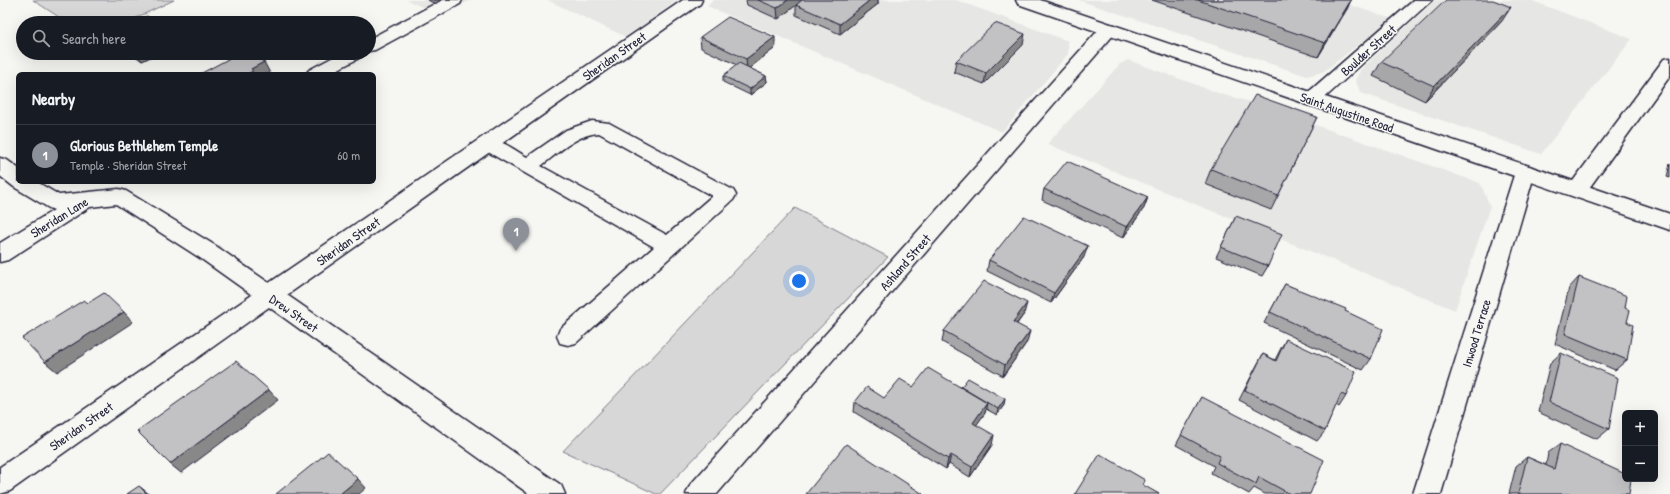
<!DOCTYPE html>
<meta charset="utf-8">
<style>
body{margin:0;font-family:"Patrick Hand",sans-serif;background:#242831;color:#f1f3f6}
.controls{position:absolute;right:12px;bottom:12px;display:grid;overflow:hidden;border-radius:6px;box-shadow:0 4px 16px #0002}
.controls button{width:36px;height:36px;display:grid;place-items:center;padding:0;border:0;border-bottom:1px solid #363941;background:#171b24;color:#f1f3f6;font:20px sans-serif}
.you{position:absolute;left:799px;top:281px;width:14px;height:14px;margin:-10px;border:3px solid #fff;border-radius:50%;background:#1a73e8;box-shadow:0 0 0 6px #1a73e833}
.badge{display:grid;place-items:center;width:26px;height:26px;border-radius:50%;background:#8c9099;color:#fff;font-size:13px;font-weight:700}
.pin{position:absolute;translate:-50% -33px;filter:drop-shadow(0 1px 2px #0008)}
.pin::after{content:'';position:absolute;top:21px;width:14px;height:12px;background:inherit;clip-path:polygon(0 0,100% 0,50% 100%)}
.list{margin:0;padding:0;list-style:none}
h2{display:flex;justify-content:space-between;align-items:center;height:52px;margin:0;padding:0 16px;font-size:17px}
h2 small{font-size:13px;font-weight:400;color:#9ea1a6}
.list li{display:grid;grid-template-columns:26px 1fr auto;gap:12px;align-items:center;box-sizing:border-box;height:60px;padding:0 16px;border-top:1px solid #363941}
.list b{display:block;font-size:15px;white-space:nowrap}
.list p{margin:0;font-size:13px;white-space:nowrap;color:#9ea1a6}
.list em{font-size:13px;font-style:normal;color:#9ea1a6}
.icon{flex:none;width:22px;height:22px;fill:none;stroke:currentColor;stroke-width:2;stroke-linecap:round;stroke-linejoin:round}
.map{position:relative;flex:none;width:1670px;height:494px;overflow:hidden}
.search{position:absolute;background:#171b24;box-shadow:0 4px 16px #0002;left:16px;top:16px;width:360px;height:44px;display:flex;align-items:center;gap:10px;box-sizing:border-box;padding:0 14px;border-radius:22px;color:#9ea1a6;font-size:15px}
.panel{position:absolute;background:#171b24;box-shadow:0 4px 16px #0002;left:16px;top:72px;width:360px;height:112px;border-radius:6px}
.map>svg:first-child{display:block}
.built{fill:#e6e6e4}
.green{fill:#d7d7d7;stroke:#7c7c89}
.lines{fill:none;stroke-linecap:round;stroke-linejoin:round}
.lane-casing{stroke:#22223b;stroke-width:3}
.street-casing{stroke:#22223b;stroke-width:3}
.secondary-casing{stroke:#22223b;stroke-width:3}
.lane{fill:#f6f6f2;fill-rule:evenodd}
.street{fill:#f6f6f2;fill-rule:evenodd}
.secondary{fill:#f6f6f2;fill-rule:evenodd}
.wall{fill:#a7a7a9;stroke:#22223b}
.shaded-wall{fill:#888889;stroke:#22223b}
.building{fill:#c2c2c4;stroke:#22223b}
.labels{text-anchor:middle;stroke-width:3;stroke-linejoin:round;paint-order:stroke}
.street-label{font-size:13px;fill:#22223b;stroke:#f6f6f2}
</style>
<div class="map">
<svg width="1670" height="494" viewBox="0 0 1670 494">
<rect width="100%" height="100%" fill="#f6f6f2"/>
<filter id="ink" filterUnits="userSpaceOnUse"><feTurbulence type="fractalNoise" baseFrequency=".025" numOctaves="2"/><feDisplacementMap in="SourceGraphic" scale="8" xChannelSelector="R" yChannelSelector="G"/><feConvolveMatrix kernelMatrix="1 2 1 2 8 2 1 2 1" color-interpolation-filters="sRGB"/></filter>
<g filter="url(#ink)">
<!-- built -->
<g class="built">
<path d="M407 0H471L441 16Z"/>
<path d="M547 0H678L626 37Z"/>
<path d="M714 0H956L1068 41V54L1002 132 707 6Z"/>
<path d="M1078 0H1335L1392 19 1323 72 1307 76Z"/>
<path d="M1435 0H1530L1632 39 1541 154 1361 93 1355 80 1361 69Z"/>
<path d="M1128 60 1224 95 1247 101 1480 183 1490 206 1455 310 1047 144 1120 64Z"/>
</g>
<!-- green -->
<g class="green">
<path d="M33 0H174L125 23H68Z"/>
<path d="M795 208 888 257 660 494H656L563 451Z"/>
</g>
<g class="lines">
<!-- lane casing -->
<g class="lane-casing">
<path id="lane" d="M592 121 609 123 733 190 736 195 733 200 576 343 568 345 560 343 557 336 560 329 654 247 481 148 479 144 481 140C496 135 514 150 527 157L566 130ZM599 133 712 196 667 235 541 166C558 153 577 134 599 133Z"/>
</g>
<!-- street casing -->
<g class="street-casing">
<g id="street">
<path d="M442 0H462L460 4 375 50 369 51V39Z"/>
<path d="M683 0H702L700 4 287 295 561 485 565 494H529L269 307 10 491 0 494V467L252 295 200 258 116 204 90 207 8 260 0 262V243L54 210 49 208 14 187 0 176V158L7 160 18 168V182H37L59 195 119 189 126 191 216 246 269 283Z"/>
<path d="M1414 0H1432L1318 104 1311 106 1304 104 1302 100 1304 96Z"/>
<path d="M1109 24 1115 25 1118 29 1115 33 717 494H686L690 485 1103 25Z"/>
<path d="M341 53H364L361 57 329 74H306L309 70Z"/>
<path d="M1670 58V76L1584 195 1577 197 1570 195 1567 190 1570 185 1664 59Z"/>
<path d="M1525 165 1532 167 1535 172 1441 494H1413L1515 172 1518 167Z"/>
</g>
</g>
<!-- secondary casing -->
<g class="secondary-casing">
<path id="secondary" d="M1016 0H1040L1670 214V230L1018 4Z"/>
</g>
<!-- lane -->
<use href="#lane" class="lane"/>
<!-- street -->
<use href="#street" class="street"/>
<!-- secondary -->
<use href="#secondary" class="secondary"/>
</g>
<!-- wall -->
<g class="wall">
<path d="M428 0H441L435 4Z"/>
<path d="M746 0H878V4L840 34 796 15V5L778 19 747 5Z"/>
<path d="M1152 0H1351L1347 9 1318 57Z"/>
<path d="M1502 21 1425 101 1373 76 1381 62Z"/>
<path d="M700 37 775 48 749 68 766 76 767 82 750 95 723 82V76L737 65 701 48Z"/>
<path d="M1023 45 984 84 954 72 956 61Z"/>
<path d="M131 53H159L142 61Z"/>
<path d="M1317 117 1271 210 1205 184 1211 169Z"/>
<path d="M1670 164V178L1667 177Z"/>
<path d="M1044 189 1148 197 1144 208 1123 238 1042 200Z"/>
<path d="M1236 216 1268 266 1262 276 1216 257Z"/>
<path d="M1084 257 1051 303 987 271 989 260Z"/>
<path d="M1579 277 1625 308 1627 322V360L1615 370 1555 344 1569 288Z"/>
<path d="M1285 284 1345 311 1371 359 1363 370 1264 323Z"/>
<path d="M1024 314 1017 324 1027 342 1003 376 942 342 944 331Z"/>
<path d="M1286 339 1346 396 1339 407 1336 405 1325 431 1317 441 1239 400 1257 365 1263 354 1275 360 1280 350Z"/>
<path d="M1561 353 1609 429 1597 439 1538 412 1550 363Z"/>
<path d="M913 387H961L1004 405 997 415 986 409 985 413 976 425 992 445 970 477 949 464 946 469 854 412 855 402 884 398Z"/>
<path d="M1202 397 1310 494H1265L1254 488 1249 494 1211 473 1214 466 1176 445Z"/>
<path d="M1560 444 1629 494H1509L1516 466 1527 457 1546 465 1548 453Z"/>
</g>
<!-- shaded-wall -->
<g class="shaded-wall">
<path d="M434 0H441L435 4Z"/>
<path d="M788 0H803L778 19 777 8Z"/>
<path d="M870 0H878V4L840 34V24Z"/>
<path d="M1351 0 1347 9 1318 57 1325 43Z"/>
<path d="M1511 7 1502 21 1425 101 1434 86Z"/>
<path d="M1025 34 1023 45 984 84 986 73Z"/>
<path d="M775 37V48L747 70 746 59Z"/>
<path d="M137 53H159L142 61Z"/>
<path d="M264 62 270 73 269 74H247L251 69Z"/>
<path d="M766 76 767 82 750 95V89Z"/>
<path d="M1148 197 1144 208 1123 238 1127 227Z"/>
<path d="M1088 246 1084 257 1051 303 1054 293Z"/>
<path d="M1027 303 1024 314 1010 333 1013 322Z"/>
<path d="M124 312 133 322 57 372 45 362Z"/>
<path d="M1030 331 1027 342 1003 376 1005 365Z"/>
<path d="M269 390 278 400 181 473 170 464Z"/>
<path d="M1005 399 1004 405 997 415 998 409Z"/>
<path d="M987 403 985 413 971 433 973 423Z"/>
<path d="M994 435 992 445 970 477 972 467Z"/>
<path d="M951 455 949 464 946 469 948 459Z"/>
<path d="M358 479 366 488 359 494H340Z"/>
<path d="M139 486 149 494H147Z"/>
</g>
<!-- building -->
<g class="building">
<path d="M758 0H788L777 8Z"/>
<path d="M802 0H870L840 24 796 5Z"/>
<path d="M1198 0H1351L1325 43Z"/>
<path d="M1446 0H1493L1511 7 1434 86 1381 62Z"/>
<path d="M147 16 157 23H132Z"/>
<path d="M728 17 775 37 746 59 700 37Z"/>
<path d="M995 23 1025 34 986 73 956 61Z"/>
<path d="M244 53H249L264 62 251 69 253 71 247 74H200L232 57 234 58Z"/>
<path d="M739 63 766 76 750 89 723 76Z"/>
<path d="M1255 95 1317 117 1278 196 1211 169Z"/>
<path d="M1067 161 1148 197 1127 227 1044 189Z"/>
<path d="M1024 216 1088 246 1054 293 989 260Z"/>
<path d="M1236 216 1282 234 1268 266 1221 247Z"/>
<path d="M1579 277 1627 296 1625 308 1630 310 1627 322 1633 325 1627 360 1565 334Z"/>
<path d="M984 281 1027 303 1013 322 1030 331 1005 365 944 331Z"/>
<path d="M1285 284 1346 309 1345 311 1383 329 1371 359 1270 312Z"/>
<path d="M104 293 124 312 45 362 22 338 84 300 88 303Z"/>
<path d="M1286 339 1356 372 1346 396 1341 394 1325 431 1245 390 1263 354 1276 361Z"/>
<path d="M1561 353 1618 378 1609 429 1549 402Z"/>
<path d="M236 361 269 390 170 464 137 431Z"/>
<path d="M928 368 987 403 973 423 994 435 972 467 951 455 948 459 855 402 867 387 884 398 900 379 913 387Z"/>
<path d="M968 378 1005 399 998 409 961 387Z"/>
<path d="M1202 397 1324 460 1310 494H1290L1259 477 1256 484 1217 463 1220 456 1181 435Z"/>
<path d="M846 444 923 494H806Z"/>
<path d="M1560 444 1625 474V479H1631L1629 494H1518L1527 457 1554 469Z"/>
<path d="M328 452 358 479 340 494H276Z"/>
<path d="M1100 454 1145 480 1143 485 1159 494H1075Z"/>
<path d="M139 486 147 494H127Z"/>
</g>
</g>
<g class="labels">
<!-- street labels -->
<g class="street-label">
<text transform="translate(1368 50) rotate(-42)" y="5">Boulder Street</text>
<text transform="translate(614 56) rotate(-35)" y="5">Sheridan Street</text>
<text transform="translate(1347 112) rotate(19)" y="5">Saint Augustine Road</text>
<text transform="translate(59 217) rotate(-32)" y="5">Sheridan Lane</text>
<text transform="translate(348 241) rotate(-35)" y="5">Sheridan Street</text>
<text transform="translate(905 262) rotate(-49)" y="5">Ashland Street</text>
<text transform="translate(294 313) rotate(35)" y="5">Drew Street</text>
<text transform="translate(1476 333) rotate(-73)" y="5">Inwood Terrace</text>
<text transform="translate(81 426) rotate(-35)" y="5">Sheridan Street</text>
</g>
</g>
</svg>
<div class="controls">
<button>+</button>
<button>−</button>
</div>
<div class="you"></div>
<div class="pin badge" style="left:516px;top:251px">1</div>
<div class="search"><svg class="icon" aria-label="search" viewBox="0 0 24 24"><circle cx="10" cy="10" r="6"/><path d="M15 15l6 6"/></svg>Search here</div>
<section class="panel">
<h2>Nearby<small></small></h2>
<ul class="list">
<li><span class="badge">1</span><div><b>Glorious Bethlehem Temple</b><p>Temple · Sheridan Street</p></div><em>60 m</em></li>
</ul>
</section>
</div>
